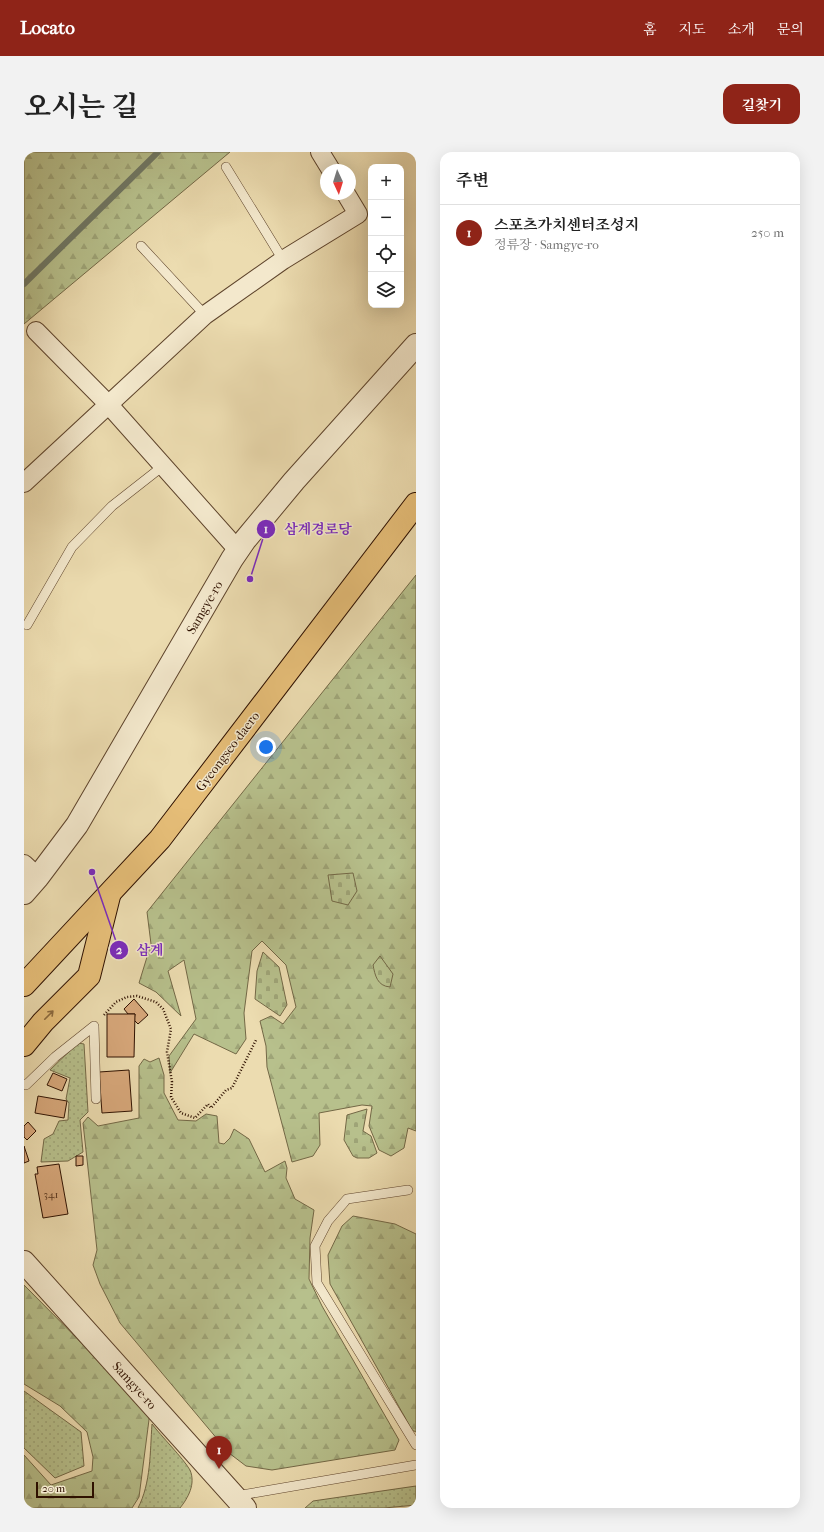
<!DOCTYPE html>
<html lang="ko">
<meta charset="utf-8">
<style>
body{margin:0;font-family:"IM FELL French Canon","Noto Serif KR",serif;background:#f2f2f2;color:#222}
.controls{position:absolute;right:12px;top:12px;display:grid;overflow:hidden;border-radius:8px;box-shadow:0 4px 16px #0002}
.controls button{width:36px;height:36px;display:grid;place-items:center;padding:0;border:0;border-bottom:1px solid #e0e0e0;background:#fff;color:#222;font:20px sans-serif}
.compass{position:absolute;left:296px;top:12px;width:36px;height:36px;border-radius:50%;background:#fff;box-shadow:0 4px 16px #0002;rotate:176deg}
.scale{position:absolute;left:12px;bottom:10px;width:58px;box-sizing:border-box;padding-left:4px;border:2px solid #2f1100;border-top:0;font-size:11px;line-height:14px;white-space:nowrap;color:#2f1100;-webkit-text-stroke:3px #f3e8cc;paint-order:stroke}
.you{position:absolute;left:242px;top:595px;width:14px;height:14px;margin:-10px;border:3px solid #fff;border-radius:50%;background:#1a73e8;box-shadow:0 0 0 6px #1a73e833}
.badge{display:grid;place-items:center;width:26px;height:26px;border-radius:50%;background:#8f2418;color:#fff;font-size:13px;font-weight:700}
.pin{position:absolute;translate:-50% -33px;filter:drop-shadow(0 1px 2px #0008)}
.pin::after{content:'';position:absolute;top:21px;width:14px;height:12px;background:inherit;clip-path:polygon(0 0,100% 0,50% 100%)}
.list{margin:0;padding:0;list-style:none}
h2{display:flex;justify-content:space-between;align-items:center;height:52px;margin:0;padding:0 16px;font-size:17px}
h2 small{font-size:13px;font-weight:400;color:#767676}
.list li{display:grid;grid-template-columns:26px 1fr auto;gap:12px;align-items:center;box-sizing:border-box;height:56px;padding:0 16px;border-top:1px solid #e0e0e0}
.list b{display:block;font-size:15px;white-space:nowrap}
.list p{margin:0;font-size:13px;white-space:nowrap;color:#767676}
.list em{font-size:13px;font-style:normal;color:#767676}
.icon{flex:none;width:22px;height:22px;fill:none;stroke:currentColor;stroke-width:2;stroke-linecap:round;stroke-linejoin:round}
.map{position:relative;flex:none;width:392px;height:1356px;overflow:hidden;border-radius:12px}
header{display:flex;align-items:center;gap:24px;box-sizing:border-box;height:56px;padding:0 20px;background:#8f2418;color:#fff}
header strong{font-size:19px}
nav{display:flex;gap:22px;margin-inline-start:auto;font-size:14px}
.intro{display:flex;align-items:center;justify-content:space-between;box-sizing:border-box;height:96px;padding:0 24px}
h1{margin:0;font-size:28px}
.button{padding:10px 18px;border-radius:12px;background:#8f2418;color:#fff;font-size:14px;font-weight:700}
main{display:flex;gap:24px;padding:0 24px}
aside{flex:1;background:#fff;border-radius:12px;box-shadow:0 4px 16px #0002}
.map>svg:first-child{display:block}
.grass{fill:url(#grass-dots);stroke:#736846}
.forest{fill:url(#forest-firs);stroke:#736846}
.cemetery{fill:url(#cemetery-stones);stroke:#736846}
.lines{fill:none;stroke-linecap:round;stroke-linejoin:round}
.stream{stroke:#6f7865;stroke-width:6}
.building{fill:#d8a87b;stroke:#2f1100}
.service-casing{stroke:#5e442c;stroke-width:10}
.minor-casing{stroke:#5e442c;stroke-width:20}
.tertiary-casing{stroke:#5e442c;stroke-width:24}
.primary-casing{stroke:#2f1100;stroke-width:24}
.path{stroke:#2f1100;stroke-width:2.5;stroke-dasharray:1 2;stroke-linecap:butt}
.service{stroke:#f3e8cc;stroke-width:9}
.minor{stroke:#f3e8cc;stroke-width:18}
.tertiary{stroke:#f3e8cc;stroke-width:22}
.primary{stroke:#e6be78;stroke-width:22}
.oneway{stroke:#8a683c}
.labels{text-anchor:middle;stroke-width:3;stroke-linejoin:round;paint-order:stroke}
.number-label{font-size:11px;fill:#59371f}
.street-label{font-size:13px;fill:#2f1100;stroke:#f3e8cc}
.leader{fill:none;stroke:#7b2cbf;stroke-width:1.5}
.callout-dot{fill:#7b2cbf;stroke:#f3e8cc;stroke-width:1.5}
.mark-label{font-size:12px;text-anchor:middle;font-weight:bold;fill:#fff}
.callout-label{font-size:14px;text-anchor:middle;font-weight:bold;fill:#7b2cbf;stroke:#f3e8cc;stroke-width:3;stroke-linejoin:round;paint-order:stroke}
</style>
<header>
<strong>Locato</strong>
<nav><a>홈</a><a>지도</a><a>소개</a><a>문의</a></nav>
</header>
<div class="intro"><h1>오시는 길</h1><a class="button">길찾기</a></div>
<main>
<div class="map">
<svg width="392" height="1356" viewBox="0 0 392 1356">
<defs>
<pattern id="grass-dots" width="8" height="8" patternUnits="userSpaceOnUse"><rect width="8" height="8" fill="#b7c08c"/><path d="M2 2h.1M6 6h.1" fill="none" stroke="#9ea477" stroke-width="1.8" stroke-linecap="round"/></pattern>
<pattern id="forest-firs" width="22" height="20" patternUnits="userSpaceOnUse"><rect width="22" height="20" fill="#b7c08c"/><path d="M5 1l3.5 6h-7zM16 11l3.5 6h-7z" fill="#9ea477"/></pattern>
<pattern id="cemetery-stones" width="16" height="16" patternUnits="userSpaceOnUse"><rect width="16" height="16" fill="#b7c08c"/><path d="M2 7V4a2 2 0 0 1 4 0v3zM10 15v-3a2 2 0 0 1 4 0v3z" fill="#9ea477"/></pattern>
</defs>
<rect width="100%" height="100%" fill="#ecdcb0"/>
<filter id="stains"><feTurbulence type="fractalNoise" baseFrequency=".005" numOctaves="4"/><feColorMatrix values="0 0 0 0 .2 0 0 0 0 .09 0 0 0 0 .02 0 0 0 .5 -.17"/></filter>
<radialGradient id="worn" r=".72"><stop offset=".6" stop-color="#630" stop-opacity="0"/><stop offset="1" stop-color="#630" stop-opacity=".3"/></radialGradient>
<!-- grass -->
<g class="grass">
<path d="M54 891 60 892 64 960 56 968 59 1000 44 1009 17 1010 20 987 29 982 35 969 44 968 45 951 42 947 46 926 26 918Z"/>
<path d="M0 1239 57 1280 60 1314 31 1326 0 1296Z"/>
<path d="M128 1272C137 1284 159 1306 166 1318 172 1332 164 1346 156 1356H114C127 1331 126 1300 128 1272Z"/>
<path d="M392 1334V1353L360 1356H281L289 1349Z"/>
</g>
<!-- forest -->
<g class="forest">
<path d="M0 0H206L0 172Z"/>
<path d="M392 423V979L384 976 380 996 367 1004 355 998 345 974 348 954 338 953 295 961 296 993 289 1004 268 1010 243 915 242 894 236 869 247 864 259 872 272 855 262 813 238 789 228 799 220 861 222 887 212 902 170 882 146 921 145 904 172 867 160 808 144 819 157 864 132 840 115 831 127 792 123 760Z"/>
<path d="M135 906 140 923V941L154 968 172 969 182 962 193 964 195 991 200 992 206 986 210 977 225 987 241 1020 261 1009 263 1016 262 1026 271 1047 290 1058 286 1086 285 1127 298 1154 375 1288 371 1298 248 1318 222 1314 205 1301 96 1171 76 1132 69 1113 73 1098 59 971 64 965 74 974 115 966V914L120 907 126 910Z"/>
<path d="M329 1064 371 1072 392 1082V1280L388 1278 306 1132 304 1103 318 1074Z"/>
<path d="M0 1133 126 1260 115 1345 108 1356H0V1303L27 1333 68 1319 69 1305 63 1280 36 1254 0 1232Z"/>
</g>
<!-- cemetery -->
<g class="cemetery">
<path d="M329 721 333 739 324 753 308 749 304 723Z"/>
<path d="M239 800 255 815 263 853 256 864 231 847 233 819Z"/>
<path d="M356 804 369 822 366 835C353 834 351 823 349 813Z"/>
<path d="M343 957 339 979 347 984 353 1001 345 1006H333L329 1004 320 988 323 963Z"/>
</g>
<g class="lines">
<!-- stream -->
<path class="stream" d="M0 132 134 0"/>
</g>
<!-- building -->
<g class="building">
<path d="M110 847 124 863 114 872 110 868 111 862H104L100 857Z"/>
<path d="M83 862H111L110 905H83Z"/>
<path d="M105 918 108 959 78 961 75 920Z"/>
<path d="M29 921 43 927 38 939 23 933Z"/>
<path d="M14 944 43 949 40 966 11 961Z"/>
<path d="M4 970 12 979 3 988 0 985V974Z"/>
<path d="M0 994 5 1009 0 1011Z"/>
<path d="M52 1004H59V1013L52 1014Z"/>
<path d="M35 1012 44 1062 19 1066 11 1022H14L13 1015Z"/>
</g>
<g class="lines">
<!-- service casing -->
<g class="service-casing">
<g id="service">
<path d="M202 15 259 108"/>
<path d="M117 94 181 163"/>
<path d="M3 473 48 395 88 354 139 314"/>
<path d="M0 932 2 933 31 905 70 874 72 947"/>
<path d="M384 1038 323 1047 304 1069 291 1094 293 1131 392 1293"/>
<path d="M212 1344 392 1313"/>
</g>
</g>
<!-- minor casing -->
<g class="minor-casing">
<g id="minor">
<path d="M296 0 307 18"/>
<path d="M12 179 85 253 214 398"/>
<path d="M0 331 181 163 259 108 334 62 322 42"/>
<path d="M0 712 14 725"/>
</g>
</g>
<!-- tertiary casing -->
<g class="tertiary-casing">
<g id="tertiary">
<path d="M0 741 14 725 53 673 208 407 221 388 270 329 392 193"/>
<path d="M0 1110 221 1356"/>
</g>
</g>
<!-- primary casing -->
<g class="primary-casing">
<g id="primary">
<path d="M0 833 136 687 392 352"/>
<path d="M0 893 19 870 65 824 85 744"/>
</g>
</g>
<!-- path -->
<path class="path" d="M80 863 92 850 103 845 113 844 132 850 139 857 147 877 143 900 148 930 147 945 157 961 171 966 184 952 187 956 202 938 208 936 232 888"/>
<!-- service -->
<use href="#service" class="service"/>
<!-- minor -->
<use href="#minor" class="minor"/>
<!-- tertiary -->
<use href="#tertiary" class="tertiary"/>
<!-- primary -->
<use href="#primary" class="primary"/>
</g>
<!-- one-way arrows -->
<defs><path id="oneway-shaft" d="M-6 0H5M1.5-3L5.5 0L1.5 3" fill="none" stroke-width="1.6" stroke-linecap="round" stroke-linejoin="round"/></defs>
<use class="oneway" href="#oneway-shaft" transform="translate(25 863) rotate(-45)"/>
<g class="labels">
<!-- number labels -->
<g class="number-label">
<text x="27" y="1046">341</text>
</g>
<!-- street labels -->
<g class="street-label">
<text transform="translate(180 455) rotate(-60)" y="5">Samgye-ro</text>
<text transform="translate(203 599) rotate(-53)" y="5">Gyeongseo-daero</text>
<text transform="translate(111 1233) rotate(48)" y="5">Samgye-ro</text>
</g>
</g>
<!-- callouts -->
<path class="leader" d="M226 427L242 377M68 720L95 798"/>
<g class="callout-dot">
<circle cx="226" cy="427" r="4"/>
<circle cx="68" cy="720" r="4"/>
<circle cx="242" cy="377" r="10"/>
<circle cx="95" cy="798" r="10"/>
</g>
<g class="mark-label">
<text x="242" y="381">1</text>
<text x="95" y="802">2</text>
</g>
<g class="callout-label">
<text x="294" y="382">삼계경로당</text>
<text x="126" y="803">삼계</text>
</g>
<rect width="100%" height="100%" filter="url(#stains)"/>
<rect width="100%" height="100%" fill="url(#worn)"/>
</svg>
<div class="controls">
<button>+</button>
<button>−</button>
<button><svg class="icon" aria-label="locate" viewBox="0 0 24 24"><circle cx="12" cy="12" r="6"/><path d="M12 2v4M12 18v4M2 12h4M18 12h4"/></svg></button>
<button><svg class="icon" aria-label="layers" viewBox="0 0 24 24"><path d="M12 4l9 5-9 5-9-5zM3 14l9 5 9-5"/></svg></button>
</div>
<svg class="compass" viewBox="-18 -18 36 36"><path d="M0-13l5 13h-10z" fill="#e53935"/><path d="M0 13l5-13h-10z" fill="#767676"/></svg>
<div class="scale">20 m</div>
<div class="you"></div>
<div class="pin badge" style="left:195px;top:1317px">1</div>
</div>
<aside>
<h2>주변<small></small></h2>
<ul class="list">
<li><span class="badge">1</span><div><b>스포츠가치센터조성지</b><p>정류장 · Samgye-ro</p></div><em>250 m</em></li>
</ul>
</aside>
</main>
